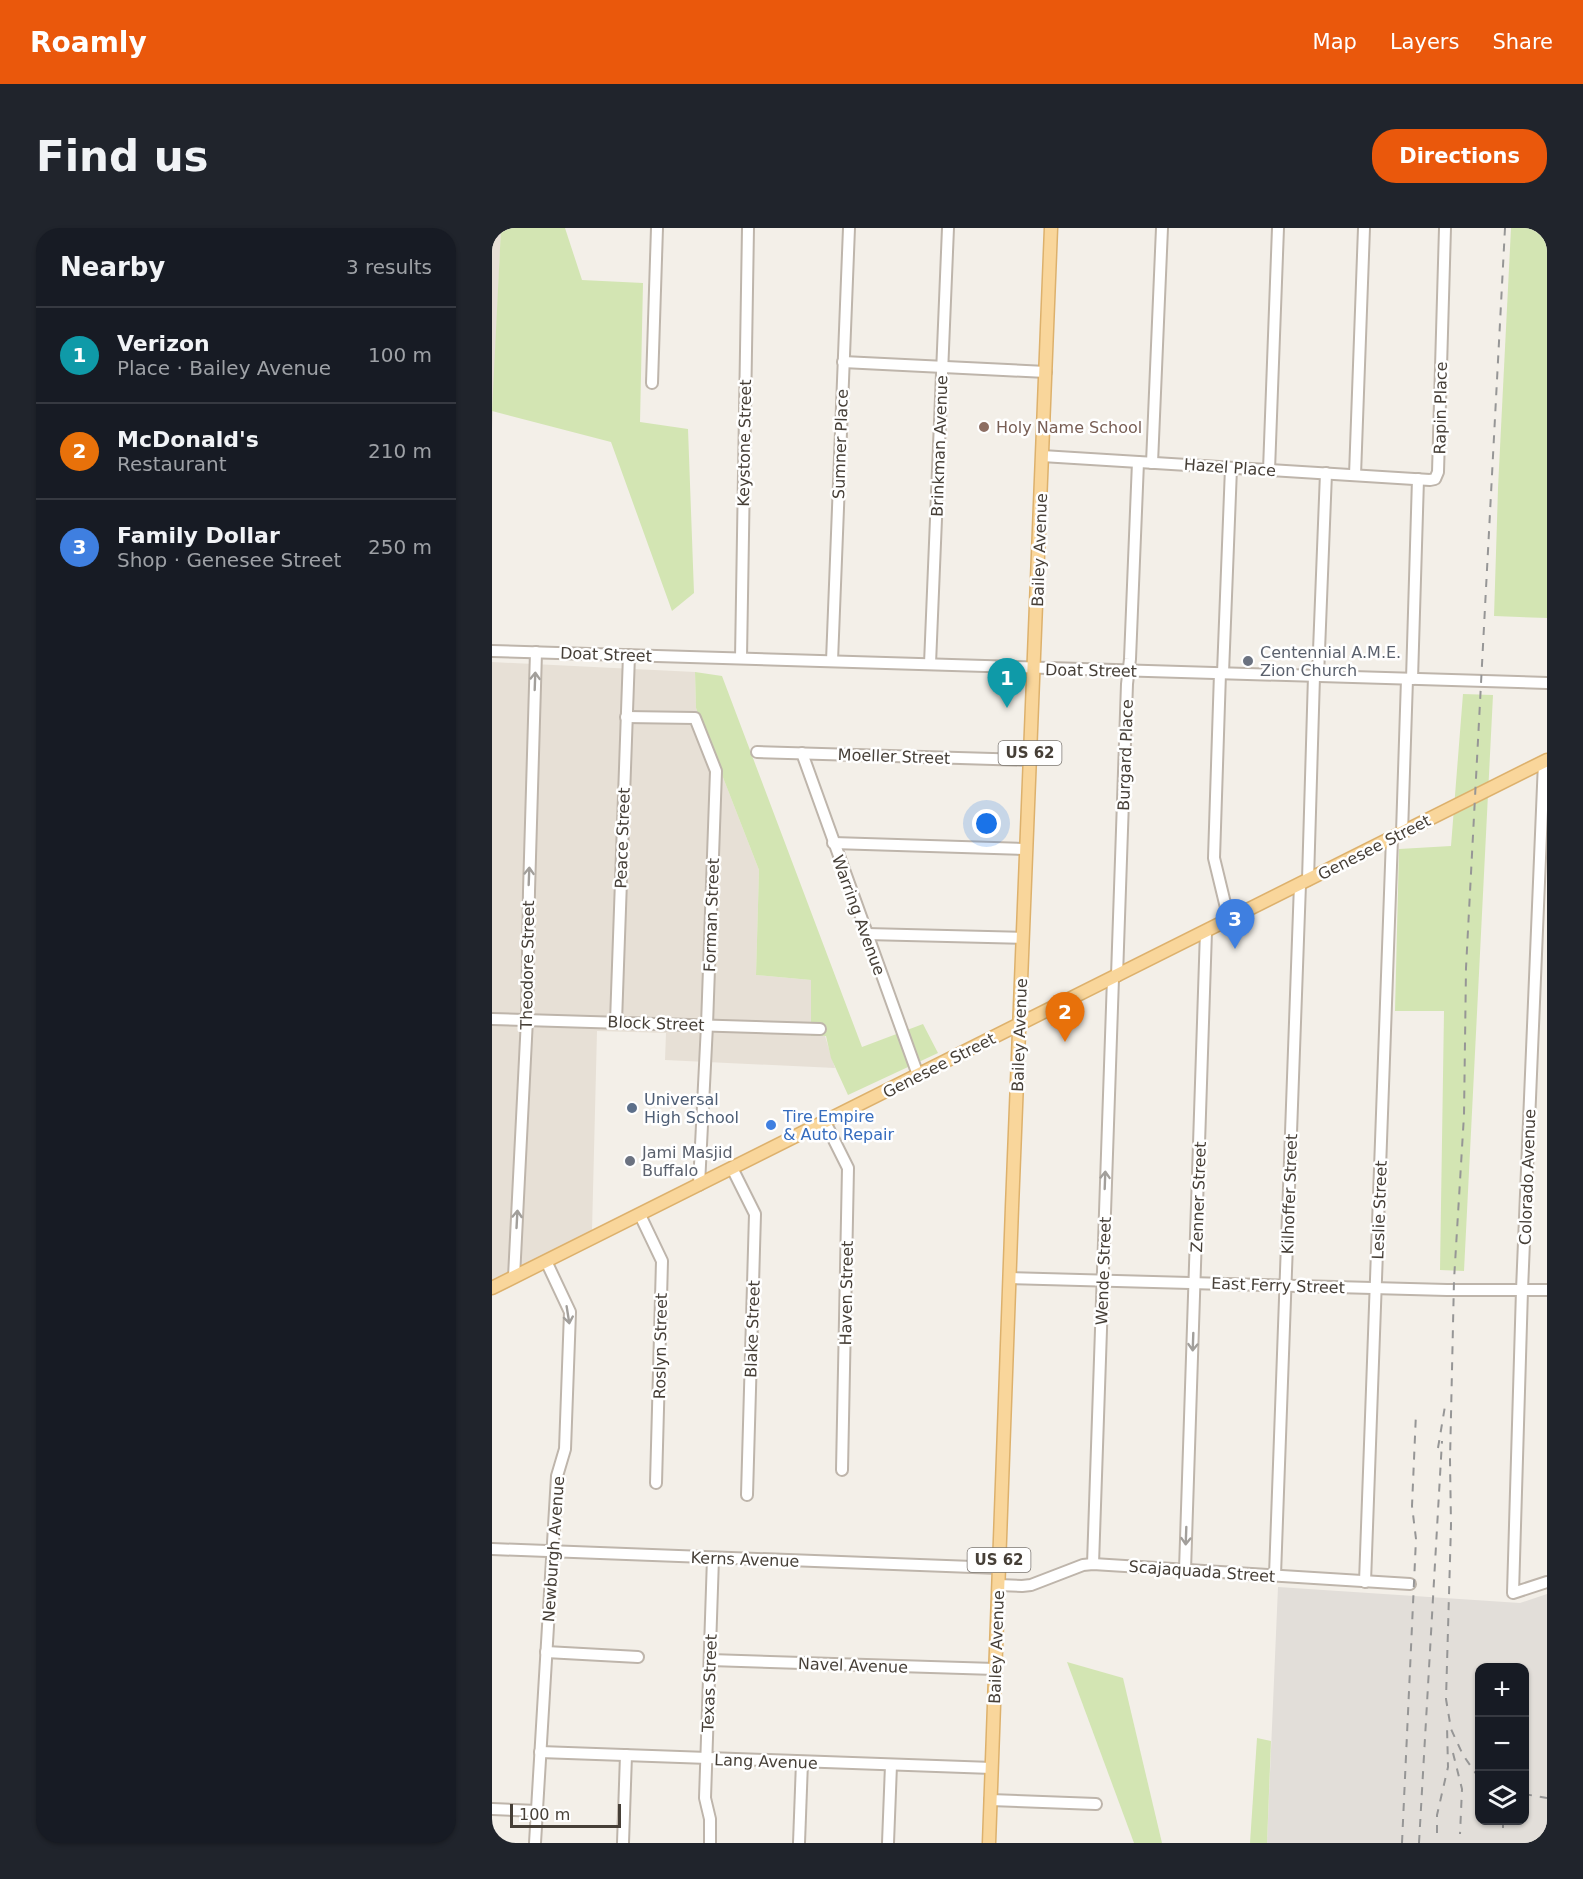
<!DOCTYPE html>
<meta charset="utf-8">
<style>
body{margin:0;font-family:"DejaVu Sans",sans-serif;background:#20242c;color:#f1f3f6}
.controls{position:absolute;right:18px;bottom:18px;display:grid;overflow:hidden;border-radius:12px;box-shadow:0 2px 4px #0004}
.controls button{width:54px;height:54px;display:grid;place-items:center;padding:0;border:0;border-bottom:2px solid #363941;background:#171b24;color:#f1f3f6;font:30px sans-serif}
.scale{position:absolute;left:18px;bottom:15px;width:111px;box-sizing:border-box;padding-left:6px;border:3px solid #463f37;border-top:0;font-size:16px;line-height:21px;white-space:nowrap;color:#463f37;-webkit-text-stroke:4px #fff;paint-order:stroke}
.you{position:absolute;left:495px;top:596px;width:21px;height:21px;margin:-15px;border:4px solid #fff;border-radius:50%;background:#1a73e8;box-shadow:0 0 0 9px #1a73e833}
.badge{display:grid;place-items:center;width:39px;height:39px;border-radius:50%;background:#ea580c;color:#fff;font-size:20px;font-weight:700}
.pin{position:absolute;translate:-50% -50px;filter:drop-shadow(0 2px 3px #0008)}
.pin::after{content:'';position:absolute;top:32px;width:21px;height:18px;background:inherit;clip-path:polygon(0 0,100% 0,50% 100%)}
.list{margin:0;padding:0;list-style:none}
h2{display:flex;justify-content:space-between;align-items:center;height:78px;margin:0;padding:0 24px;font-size:26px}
h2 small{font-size:20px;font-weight:400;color:#9ea1a6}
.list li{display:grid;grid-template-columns:39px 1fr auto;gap:18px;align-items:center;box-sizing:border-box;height:96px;padding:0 24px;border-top:2px solid #363941}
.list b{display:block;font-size:22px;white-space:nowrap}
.list p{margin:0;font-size:20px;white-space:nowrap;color:#9ea1a6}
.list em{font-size:20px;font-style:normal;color:#9ea1a6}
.icon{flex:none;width:33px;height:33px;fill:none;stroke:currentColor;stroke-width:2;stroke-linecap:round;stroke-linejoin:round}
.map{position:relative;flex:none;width:1055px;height:1615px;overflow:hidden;border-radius:24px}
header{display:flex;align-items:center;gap:36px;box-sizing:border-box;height:84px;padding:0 30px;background:#ea580c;color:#fff}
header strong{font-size:28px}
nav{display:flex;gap:33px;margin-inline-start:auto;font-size:21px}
.intro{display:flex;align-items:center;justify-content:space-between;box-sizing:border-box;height:144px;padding:0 36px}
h1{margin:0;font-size:42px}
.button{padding:15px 27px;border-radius:24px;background:#ea580c;color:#fff;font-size:21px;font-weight:700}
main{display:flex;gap:36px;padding:0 36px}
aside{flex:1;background:#171b24;border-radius:24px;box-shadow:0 2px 4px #0004}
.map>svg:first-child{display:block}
.residential{fill:#e7e0d6}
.industrial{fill:#e2ded9;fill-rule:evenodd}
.green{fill:#d3e5b3}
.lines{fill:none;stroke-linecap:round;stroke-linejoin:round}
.minor-casing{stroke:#beb5ab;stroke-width:14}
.major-casing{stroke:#ddb16c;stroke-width:15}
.minor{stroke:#fff;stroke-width:10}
.major{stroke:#f9d69b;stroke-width:12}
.rail{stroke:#969696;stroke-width:2;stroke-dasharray:8 8;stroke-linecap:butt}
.oneway{stroke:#a29f9b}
.education-dot{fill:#8d6e63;stroke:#fff;stroke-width:2}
.worship-dot{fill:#6b7280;stroke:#fff;stroke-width:2}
.service-dot{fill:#5c6f8a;stroke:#fff;stroke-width:2}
.shop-dot{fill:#3f7fe0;stroke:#fff;stroke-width:2}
.labels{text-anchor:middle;stroke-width:5;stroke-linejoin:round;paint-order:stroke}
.shield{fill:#fff;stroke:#7e7973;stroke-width:1.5}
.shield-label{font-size:15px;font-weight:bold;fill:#463f37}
.street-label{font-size:16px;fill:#463f37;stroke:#fff}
.education-label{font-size:16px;fill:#785e54;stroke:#fff;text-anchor:start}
.worship-label{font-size:16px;fill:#5b616d;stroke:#fff;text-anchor:start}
.service-label{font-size:16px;fill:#4e5e75;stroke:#fff;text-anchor:start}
.shop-label{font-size:16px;fill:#366cbe;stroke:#fff;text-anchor:start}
</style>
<header>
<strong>Roamly</strong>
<nav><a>Map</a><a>Layers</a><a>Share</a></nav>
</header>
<div class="intro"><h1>Find us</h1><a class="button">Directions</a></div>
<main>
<aside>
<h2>Nearby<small>3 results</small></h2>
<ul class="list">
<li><span class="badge" style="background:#0f9aa8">1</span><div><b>Verizon</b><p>Place · Bailey Avenue</p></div><em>100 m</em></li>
<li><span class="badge" style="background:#e8710a">2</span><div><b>McDonald's</b><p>Restaurant</p></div><em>210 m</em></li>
<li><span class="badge" style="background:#3f7fe0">3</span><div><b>Family Dollar</b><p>Shop · Genesee Street</p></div><em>250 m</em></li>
</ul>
</aside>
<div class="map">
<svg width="1055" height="1615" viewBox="0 0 1055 1615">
<rect width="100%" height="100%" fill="#f3efe8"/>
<!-- residential -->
<g class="residential">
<path d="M0 0H9L0 202Z"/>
<path d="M0 434 203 444 204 480 267 642 264 747 319 752V807L333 808 343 840 173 832 174 805 105 803 100 1003 0 1053Z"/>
</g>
<!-- industrial -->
<path class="industrial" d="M786 1359 1028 1375 1055 1366V1615H775ZM987 1440H1032V1592H987Z"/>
<!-- green -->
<g class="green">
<path d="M9 0H73L90 52 151 55 148 194 196 201 202 365 180 383 119 214 0 183Z"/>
<path d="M1019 0H1055V390L1002 388 1006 260Z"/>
<path d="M203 444 230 448 370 819 431 796 446 825 356 867 339 830 334 808H319V752L264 747 267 642 204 480Z"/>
<path d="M971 466 1001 467 972 1043 948 1042 952 783H903L907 621 959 618Z"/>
<path d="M575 1434 631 1450 670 1615H642Z"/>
<path d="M765 1510 779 1513 775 1615H758Z"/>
</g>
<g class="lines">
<!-- minor casing -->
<g class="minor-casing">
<g id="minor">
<path d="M351 134 554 144"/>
<path d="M160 155 165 0"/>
<path d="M550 228 938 252 943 251 946 244 953 0"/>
<path d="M660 235 670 0"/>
<path d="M777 242 786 0"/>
<path d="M863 247 872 0"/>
<path d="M0 423 1055 455"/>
<path d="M249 430 256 0"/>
<path d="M340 433 357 0"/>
<path d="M438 436 456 0"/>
<path d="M728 445 722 630 737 692"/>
<path d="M731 445 739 240"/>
<path d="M826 448 834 245"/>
<path d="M920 451 926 251"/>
<path d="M134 489 203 490 224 543 215 797 207 957"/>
<path d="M265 524 538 532"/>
<path d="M310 525 426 847"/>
<path d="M1052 534 1030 1062 1021 1365 1055 1354"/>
<path d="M910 605 915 451"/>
<path d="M341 615 534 621"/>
<path d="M816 652 822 448"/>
<path d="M374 706 531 710"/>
<path d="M625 748 635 456 638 431 646 234"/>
<path d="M0 791 328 801"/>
<path d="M124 794 137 427"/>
<path d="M333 894 356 940 350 1242"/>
<path d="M240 940 263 986 255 1267"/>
<path d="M148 987 170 1033 164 1255"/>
<path d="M22 1049 35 791 37 663 44 424"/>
<path d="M518 1050 955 1062H1055"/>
<path d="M0 1321 507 1340"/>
<path d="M601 1336 621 750"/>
<path d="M693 1342 714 703"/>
<path d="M783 1347 808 656"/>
<path d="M873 1354 900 610"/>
<path d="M506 1357 530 1358 539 1357 591 1337 601 1336 918 1356"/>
<path d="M54 1424 146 1429"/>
<path d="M218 1432 503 1441"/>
<path d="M48 1524 500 1540"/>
<path d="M498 1572 604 1576"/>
<path d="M0 1581 45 1583"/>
<path d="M43 1615 65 1248 73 1221 78 1084 54 1033"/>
<path d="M131 1615 134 1527"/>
<path d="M218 1615V1591L213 1570 221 1330"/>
<path d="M307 1615 310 1534"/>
<path d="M396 1615 399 1537"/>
</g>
</g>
<!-- major casing -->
<g class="major-casing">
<g id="major">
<path d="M0 1060 1055 532"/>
<path d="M497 1615 520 979 559 0"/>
</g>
</g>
<!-- minor -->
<use href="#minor" class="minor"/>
<!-- major -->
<use href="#major" class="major"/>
<!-- rail -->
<g class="rail">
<path d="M946 1220 953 1178"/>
<path d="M961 1525 970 1561 968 1606"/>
<path d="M987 1550 971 1527 959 1501 954 1471 959 1297 958 1232 962 1052 972 887 974 740 1013 0"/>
<path d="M1032 1566 1055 1570"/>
<path d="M1011 1592V1607"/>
<path d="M945 1605V1587L956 1539 955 1498"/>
<path d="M910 1615 924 1311 920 1278 924 1185"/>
<path d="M927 1615 950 1213"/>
</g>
</g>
<!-- one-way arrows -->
<defs><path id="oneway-shaft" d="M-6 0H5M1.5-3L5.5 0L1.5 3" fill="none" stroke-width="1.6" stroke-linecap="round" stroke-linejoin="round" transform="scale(1.5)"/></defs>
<g class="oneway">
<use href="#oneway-shaft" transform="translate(43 453) rotate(-88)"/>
<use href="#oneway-shaft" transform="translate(37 648) rotate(-88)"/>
<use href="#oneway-shaft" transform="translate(613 952) rotate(-88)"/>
<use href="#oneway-shaft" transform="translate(25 991) rotate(-87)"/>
<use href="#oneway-shaft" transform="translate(76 1087) rotate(81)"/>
<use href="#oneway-shaft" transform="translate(701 1114) rotate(92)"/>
<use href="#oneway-shaft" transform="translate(694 1308) rotate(92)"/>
</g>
<!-- markers -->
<circle class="education-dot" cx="492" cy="199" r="6"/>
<g class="worship-dot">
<circle cx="756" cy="433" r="6"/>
<circle cx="138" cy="933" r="6"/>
</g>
<circle class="service-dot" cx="140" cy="880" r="6"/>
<circle class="shop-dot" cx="279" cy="897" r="6"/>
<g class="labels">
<!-- shield labels -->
<g class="shield">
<rect x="506.5" y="513" width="63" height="24" rx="4.5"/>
<rect x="475.5" y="1320" width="63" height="24" rx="4.5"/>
</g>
<g class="shield-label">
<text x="538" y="530">US 62</text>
<text x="507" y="1337">US 62</text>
</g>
<!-- street labels -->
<g class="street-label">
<text transform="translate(948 180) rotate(-89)" y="6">Rapin Place</text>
<text transform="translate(252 215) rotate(-89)" y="6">Keystone Street</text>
<text transform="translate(348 216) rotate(-88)" y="6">Sumner Place</text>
<text transform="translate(447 218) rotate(-88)" y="6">Brinkman Avenue</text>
<text transform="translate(738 239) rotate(4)" y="6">Hazel Place</text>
<text transform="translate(547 322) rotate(-88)" y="6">Bailey Avenue</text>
<text transform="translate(114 426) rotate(2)" y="6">Doat Street</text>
<text transform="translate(599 442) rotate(1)" y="6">Doat Street</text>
<text transform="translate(633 527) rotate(-88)" y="6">Burgard Place</text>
<text transform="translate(402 528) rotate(2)" y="6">Moeller Street</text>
<text transform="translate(130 610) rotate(-88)" y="6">Peace Street</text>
<text transform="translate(882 619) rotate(-27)" y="6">Genesee Street</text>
<text transform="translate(219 687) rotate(-88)" y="6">Forman Street</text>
<text transform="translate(367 687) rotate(70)" y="6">Warring Avenue</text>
<text transform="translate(35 737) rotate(-89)" y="6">Theodore Street</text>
<text transform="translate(164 795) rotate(2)" y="6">Block Street</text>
<text transform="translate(527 807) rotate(-88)" y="6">Bailey Avenue</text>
<text transform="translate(447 837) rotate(-27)" y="6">Genesee Street</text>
<text transform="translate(1035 949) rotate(-88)" y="6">Colorado Avenue</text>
<text transform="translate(797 966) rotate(-88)" y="6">Kilhoffer Street</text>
<text transform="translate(706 969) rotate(-88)" y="6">Zenner Street</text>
<text transform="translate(887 982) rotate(-88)" y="6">Leslie Street</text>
<text transform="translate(611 1043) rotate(-88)" y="6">Wende Street</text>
<text transform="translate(786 1057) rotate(2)" y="6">East Ferry Street</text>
<text transform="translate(354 1065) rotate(-89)" y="6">Haven Street</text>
<text transform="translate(260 1101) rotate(-88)" y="6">Blake Street</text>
<text transform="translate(168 1118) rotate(-89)" y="6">Roslyn Street</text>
<text transform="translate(61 1321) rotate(-86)" y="6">Newburgh Avenue</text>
<text transform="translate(253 1331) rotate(2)" y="6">Kerns Avenue</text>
<text transform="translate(710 1343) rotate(4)" y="6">Scajaquada Street</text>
<text transform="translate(504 1419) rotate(-88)" y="6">Bailey Avenue</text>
<text transform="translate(361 1437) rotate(2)" y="6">Navel Avenue</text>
<text transform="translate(217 1455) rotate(-88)" y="6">Texas Street</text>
<text transform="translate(274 1533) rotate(2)" y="6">Lang Avenue</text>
</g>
<!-- education labels -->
<g class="education-label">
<text x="504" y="205">Holy Name School</text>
</g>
<!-- worship labels -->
<g class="worship-label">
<text x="768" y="430">Centennial A.M.E.<tspan x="768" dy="18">Zion Church</tspan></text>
<text x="150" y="930">Jami Masjid<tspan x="150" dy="18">Buffalo</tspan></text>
</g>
<!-- service labels -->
<g class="service-label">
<text x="152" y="877">Universal<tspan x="152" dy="18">High School</tspan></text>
</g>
<!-- shop labels -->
<g class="shop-label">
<text x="291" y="894">Tire Empire<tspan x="291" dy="18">&amp; Auto Repair</tspan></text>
</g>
</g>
</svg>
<div class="controls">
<button>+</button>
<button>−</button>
<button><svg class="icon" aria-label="layers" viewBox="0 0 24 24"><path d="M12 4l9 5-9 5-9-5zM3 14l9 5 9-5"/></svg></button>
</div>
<div class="scale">100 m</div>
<div class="you"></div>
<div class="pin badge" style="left:515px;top:480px;background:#0f9aa8">1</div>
<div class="pin badge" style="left:573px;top:814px;background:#e8710a">2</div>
<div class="pin badge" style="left:743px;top:721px;background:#3f7fe0">3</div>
</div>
</main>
